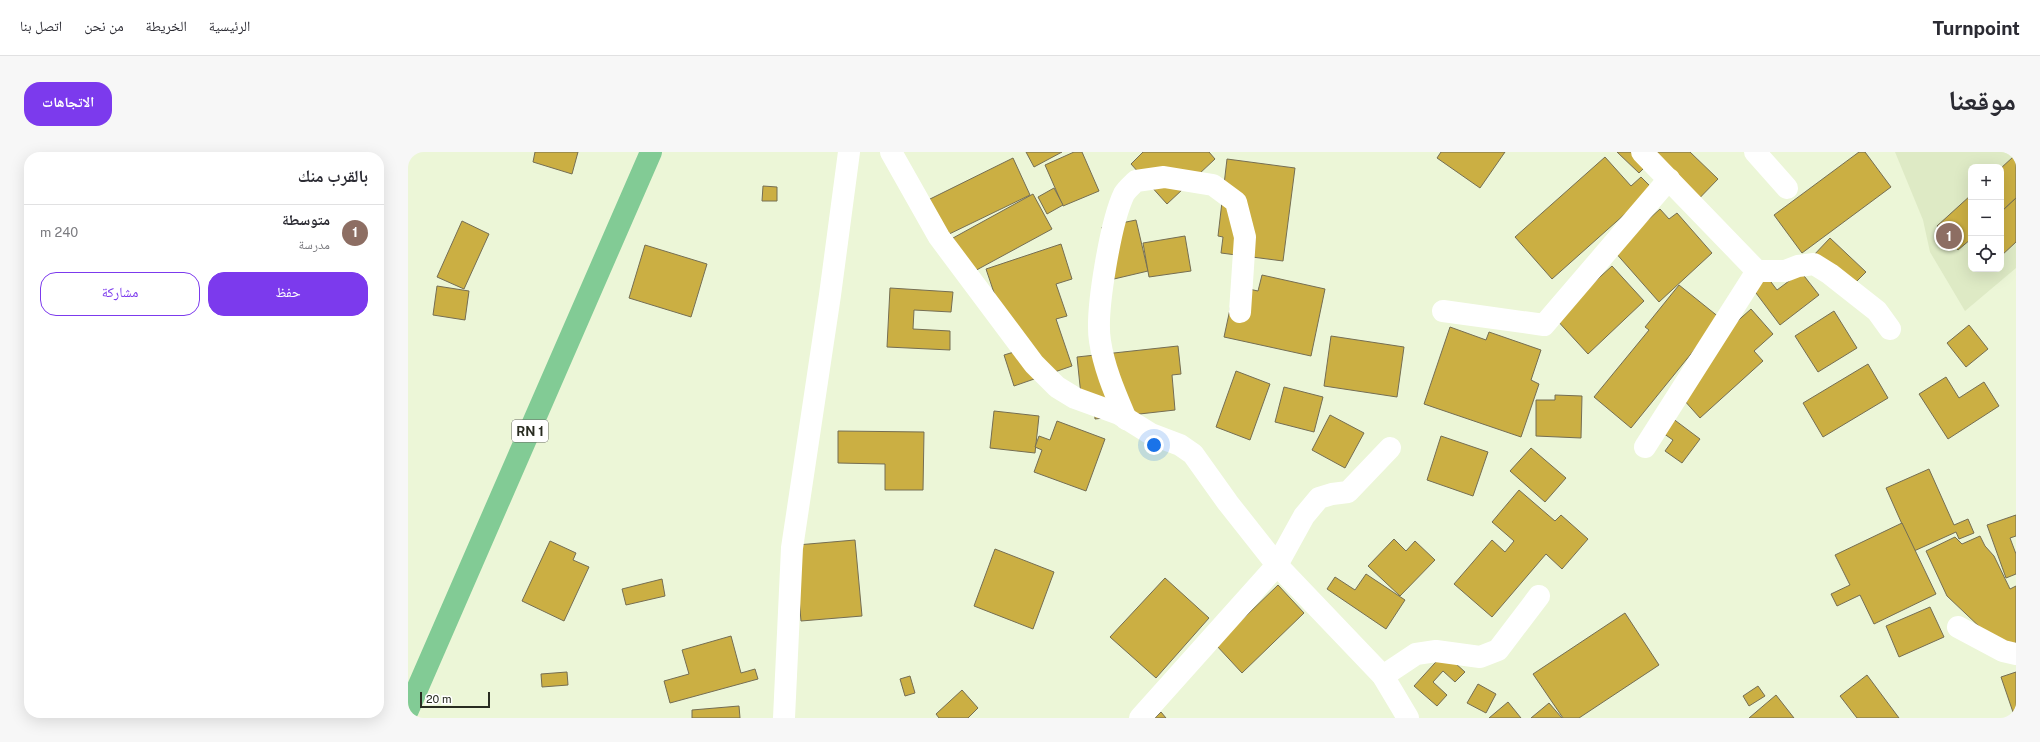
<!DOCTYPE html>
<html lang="ar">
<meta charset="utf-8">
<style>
body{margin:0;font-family:"Public Sans","Noto Naskh Arabic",sans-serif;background:#f7f7f7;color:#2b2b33;direction:rtl}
.controls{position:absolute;right:12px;top:12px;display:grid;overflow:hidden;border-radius:8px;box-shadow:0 4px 16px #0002}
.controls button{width:36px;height:36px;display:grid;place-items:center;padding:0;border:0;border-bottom:1px solid #e1e1e2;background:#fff;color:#2b2b33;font:20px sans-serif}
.scale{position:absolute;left:12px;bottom:10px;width:70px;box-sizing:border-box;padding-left:4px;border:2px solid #292c21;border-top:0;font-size:11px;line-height:14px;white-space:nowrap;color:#292c21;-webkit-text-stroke:3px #fff;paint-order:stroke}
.you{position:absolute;left:746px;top:293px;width:14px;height:14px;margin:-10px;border:3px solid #fff;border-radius:50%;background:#1a73e8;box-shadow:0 0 0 6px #1a73e833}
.badge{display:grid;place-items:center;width:26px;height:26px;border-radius:50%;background:#7c3aed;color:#fff;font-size:13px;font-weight:700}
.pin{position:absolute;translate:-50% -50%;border:2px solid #fff;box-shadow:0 1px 4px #0006}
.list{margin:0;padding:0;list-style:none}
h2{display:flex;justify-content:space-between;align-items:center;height:52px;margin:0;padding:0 16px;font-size:17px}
h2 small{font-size:13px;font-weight:400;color:#7c7c81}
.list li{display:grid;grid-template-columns:26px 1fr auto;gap:12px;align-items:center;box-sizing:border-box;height:56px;padding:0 16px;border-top:1px solid #e1e1e2}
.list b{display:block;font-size:15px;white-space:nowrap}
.list p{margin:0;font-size:13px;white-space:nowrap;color:#7c7c81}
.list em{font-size:13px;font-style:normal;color:#7c7c81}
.actions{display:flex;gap:8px;padding:12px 16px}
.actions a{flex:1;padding:9px 0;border:1px solid #7c3aed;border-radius:16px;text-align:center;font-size:14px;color:#7c3aed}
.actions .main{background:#7c3aed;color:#fff}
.icon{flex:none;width:22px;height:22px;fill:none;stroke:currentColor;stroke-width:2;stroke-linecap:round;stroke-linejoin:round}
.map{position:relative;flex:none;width:1608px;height:566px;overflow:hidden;direction:ltr;border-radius:16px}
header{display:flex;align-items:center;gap:24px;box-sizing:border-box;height:56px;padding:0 20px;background:#fff;border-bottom:1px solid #e1e1e2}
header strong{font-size:19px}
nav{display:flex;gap:22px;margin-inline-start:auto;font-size:14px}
.intro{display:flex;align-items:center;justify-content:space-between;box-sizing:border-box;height:96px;padding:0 24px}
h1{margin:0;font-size:28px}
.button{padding:10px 18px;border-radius:16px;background:#7c3aed;color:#fff;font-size:14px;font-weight:700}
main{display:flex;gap:24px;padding:0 24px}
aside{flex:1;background:#fff;border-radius:16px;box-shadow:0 4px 16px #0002}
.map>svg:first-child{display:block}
.built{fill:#deeac5;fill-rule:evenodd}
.building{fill:#cbaf43;stroke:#756e53}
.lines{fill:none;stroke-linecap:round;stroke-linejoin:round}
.minor{stroke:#fff;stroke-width:22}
.tertiary{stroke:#fff;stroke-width:22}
.primary{stroke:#82cb95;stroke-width:22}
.labels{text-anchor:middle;stroke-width:3;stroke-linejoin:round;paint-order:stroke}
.shield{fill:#fff;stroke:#696b64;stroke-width:1}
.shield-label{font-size:13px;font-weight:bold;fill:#292c21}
</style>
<header>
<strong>Turnpoint</strong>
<nav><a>الرئيسية</a><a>الخريطة</a><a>من نحن</a><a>اتصل بنا</a></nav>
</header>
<div class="intro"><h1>موقعنا</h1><a class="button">الاتجاهات</a></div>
<main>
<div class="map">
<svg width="1608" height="566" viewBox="0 0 1608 566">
<rect width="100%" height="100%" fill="#ecf6d7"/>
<!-- built -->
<path class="built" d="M1487 0H1608V116L1557 159 1522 100 1515 68ZM1563 15H1593V117H1563Z"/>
<!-- building -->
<g class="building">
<path d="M127 0H170L164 22 125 10Z"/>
<path d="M618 0H654L626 15Z"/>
<path d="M666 0H674L691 39 655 54 637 13Z"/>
<path d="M735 0H801L807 7 759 52 723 12Z"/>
<path d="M1033 0H1097L1072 36 1029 6Z"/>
<path d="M1209 0H1282L1310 27 1280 58 1236 16 1231 21Z"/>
<path d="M1451 0H1457L1483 35 1394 101 1366 63Z"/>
<path d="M1197 5 1223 34 1233 25 1245 37 1144 127 1107 85Z"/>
<path d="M1605 5 1608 9V46L1593 60V16Z"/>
<path d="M605 6 622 43 535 85 518 49Z"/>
<path d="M819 7 887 16 875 109 813 101 815 85 810 84Z"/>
<path d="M355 34 369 35V49H354Z"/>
<path d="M646 36 655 53 639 62 630 45Z"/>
<path d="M625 42 644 77 563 121 545 86Z"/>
<path d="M1563 43V87L1550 98 1529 74Z"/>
<path d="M1608 46V90L1593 104V60Z"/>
<path d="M1252 57 1261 67 1269 61 1304 101 1251 150 1206 99Z"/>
<path d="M728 68 740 119 706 127 694 75Z"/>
<path d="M54 69 81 82 56 137 29 125Z"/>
<path d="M777 84 783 119 741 125 735 91Z"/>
<path d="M1422 86 1458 120 1439 139 1404 105Z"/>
<path d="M653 92 664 127 648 132 659 164 648 167 664 214 606 234 596 203 606 200 578 117Z"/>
<path d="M237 93 299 112 283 165 221 146Z"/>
<path d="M1204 114 1236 149 1180 202 1147 166Z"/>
<path d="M1393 120 1411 143 1372 173 1345 137 1360 126 1369 138Z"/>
<path d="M854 123 917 137 903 204 816 185 827 134 850 139Z"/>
<path d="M1271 133 1312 166 1223 276 1186 245 1241 178 1237 175Z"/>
<path d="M29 134 61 139 57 168 25 163Z"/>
<path d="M482 136 545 140 543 160 506 158 505 177 542 179V198L479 195Z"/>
<path d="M1343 157 1365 182 1346 199 1355 209 1292 266 1267 238 1297 198Z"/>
<path d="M1426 159 1449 196 1410 220 1387 184Z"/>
<path d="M1561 173 1580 197 1558 215 1539 191Z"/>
<path d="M1042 175 1078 188 1081 180 1133 198 1123 228 1131 232 1113 285 1016 252Z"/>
<path d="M923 184 996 195 989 245 916 234Z"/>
<path d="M770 194 773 222 764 223 767 258 687 267 686 251 674 253 669 205Z"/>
<path d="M1460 212 1480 246 1415 285 1395 251Z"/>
<path d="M828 219 862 232 842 288 808 275Z"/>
<path d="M1538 225 1551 246 1576 230 1591 254 1540 287 1511 242Z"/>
<path d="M876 235 915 245 906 280 867 270Z"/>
<path d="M1147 243 1174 244 1173 286 1128 284V248H1147Z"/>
<path d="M586 259 631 264 627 301 582 296Z"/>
<path d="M922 263 956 281 937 316 904 298Z"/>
<path d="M1260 263 1292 287 1274 311 1257 299 1265 288 1249 277Z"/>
<path d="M649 269 697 287 678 339 626 320 634 298 627 295 631 284 642 288Z"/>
<path d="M430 279 516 280 515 338H477V312L430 311Z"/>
<path d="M1033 284 1080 300 1065 344 1019 328Z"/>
<path d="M1123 296 1158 326 1137 350 1102 319Z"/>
<path d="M1521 317 1546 373 1560 367 1566 381 1551 387 1548 380 1506 399 1478 336Z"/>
<path d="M1111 338 1147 369 1153 363 1180 387 1154 417 1138 402 1084 465 1046 432 1084 388 1097 400 1106 389 1084 370Z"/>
<path d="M1608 363V384L1602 386 1608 402V422L1598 426 1579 373Z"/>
<path d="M1494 371 1528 442 1466 472 1452 443 1429 454 1423 442 1442 433 1427 403Z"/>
<path d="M1572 384 1577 394 1586 404 1602 437 1608 434V491L1595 497 1539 444 1518 399 1547 385 1554 392Z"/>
<path d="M986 387 998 399 1007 389 1027 408 992 444 960 414Z"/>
<path d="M447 388 454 464 393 469 388 411 389 393Z"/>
<path d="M142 389 168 401 165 408 181 415 156 469 114 449Z"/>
<path d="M587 397 646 420 625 477 566 454Z"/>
<path d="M958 422 997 448 978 477 919 437 927 425 947 438Z"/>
<path d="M757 426 801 466 748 526 702 485Z"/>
<path d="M254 427 257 444 218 453 214 437Z"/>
<path d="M870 433 896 461 834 521 808 493Z"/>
<path d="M1522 455 1536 485 1491 505 1478 474Z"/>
<path d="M1217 461 1251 513 1171 566H1155L1125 522Z"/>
<path d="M323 484 333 521 347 517 350 527 262 551 256 529 281 522 274 498Z"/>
<path d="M1036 501 1057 520 1047 530 1035 519 1025 530 1039 543 1029 554 1006 534Z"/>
<path d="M159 520 160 533 134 535 133 522Z"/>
<path d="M1608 520V566H1607L1593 525Z"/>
<path d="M1459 523 1491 566H1449L1432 544Z"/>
<path d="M502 524 507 541 497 544 492 527Z"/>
<path d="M1070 532 1088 542 1078 561 1059 551Z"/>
<path d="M1350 534 1357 544 1341 554 1335 544Z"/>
<path d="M554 538 570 556 560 566H531L528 562Z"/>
<path d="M1368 543 1386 566H1341Z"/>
<path d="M1100 550 1113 566H1081Z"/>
<path d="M1141 551 1154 566H1123Z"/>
<path d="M331 554 332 566H284V558Z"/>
<path d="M753 560 758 566H747Z"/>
</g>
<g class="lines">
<!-- minor -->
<g class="minor">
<path d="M483 0 531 85 626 212 649 235 667 246 711 262 743 282 772 293 785 302 820 351 869 413 975 524 1000 566"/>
<path d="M1234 0 1349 119 1237 295"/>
<path d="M1347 0 1379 36"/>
<path d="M1349 119H1377L1390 114 1406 112 1422 122 1469 159 1482 177"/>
<path d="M1035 159 1136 173 1261 27"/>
<path d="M718 267C707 241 696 216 692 189 687 160 703 69 716 42 719 37 724 33 728 29L756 25 805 33 828 50 837 85 832 160"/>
<path d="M1550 475 1595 499 1608 502"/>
<path d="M975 524 1008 502 1028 499 1072 505 1090 498 1131 444"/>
<path d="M732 566 869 413 896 364 911 346 924 342 940 340 982 296"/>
</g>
<!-- tertiary -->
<path class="tertiary" d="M376 566 384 396 422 143 441 0"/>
<!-- primary -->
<path class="primary" d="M0 558 243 0"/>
</g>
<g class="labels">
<!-- shield labels -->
<rect class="shield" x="104" y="268" width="36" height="22" rx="3"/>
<g class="shield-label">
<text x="122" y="284">RN 1</text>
</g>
</g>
</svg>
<div class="controls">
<button>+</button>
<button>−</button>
<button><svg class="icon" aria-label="locate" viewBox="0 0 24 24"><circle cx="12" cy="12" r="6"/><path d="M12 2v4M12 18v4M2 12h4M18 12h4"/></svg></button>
</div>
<div class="scale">20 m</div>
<div class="you"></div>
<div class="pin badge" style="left:1541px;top:84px;background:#8d6e63">1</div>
</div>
<aside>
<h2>بالقرب منك<small></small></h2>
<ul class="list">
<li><span class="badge" style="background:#8d6e63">1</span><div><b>متوسطة</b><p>مدرسة</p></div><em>240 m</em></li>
</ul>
<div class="actions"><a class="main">حفظ</a><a>مشاركة</a></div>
</aside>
</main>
